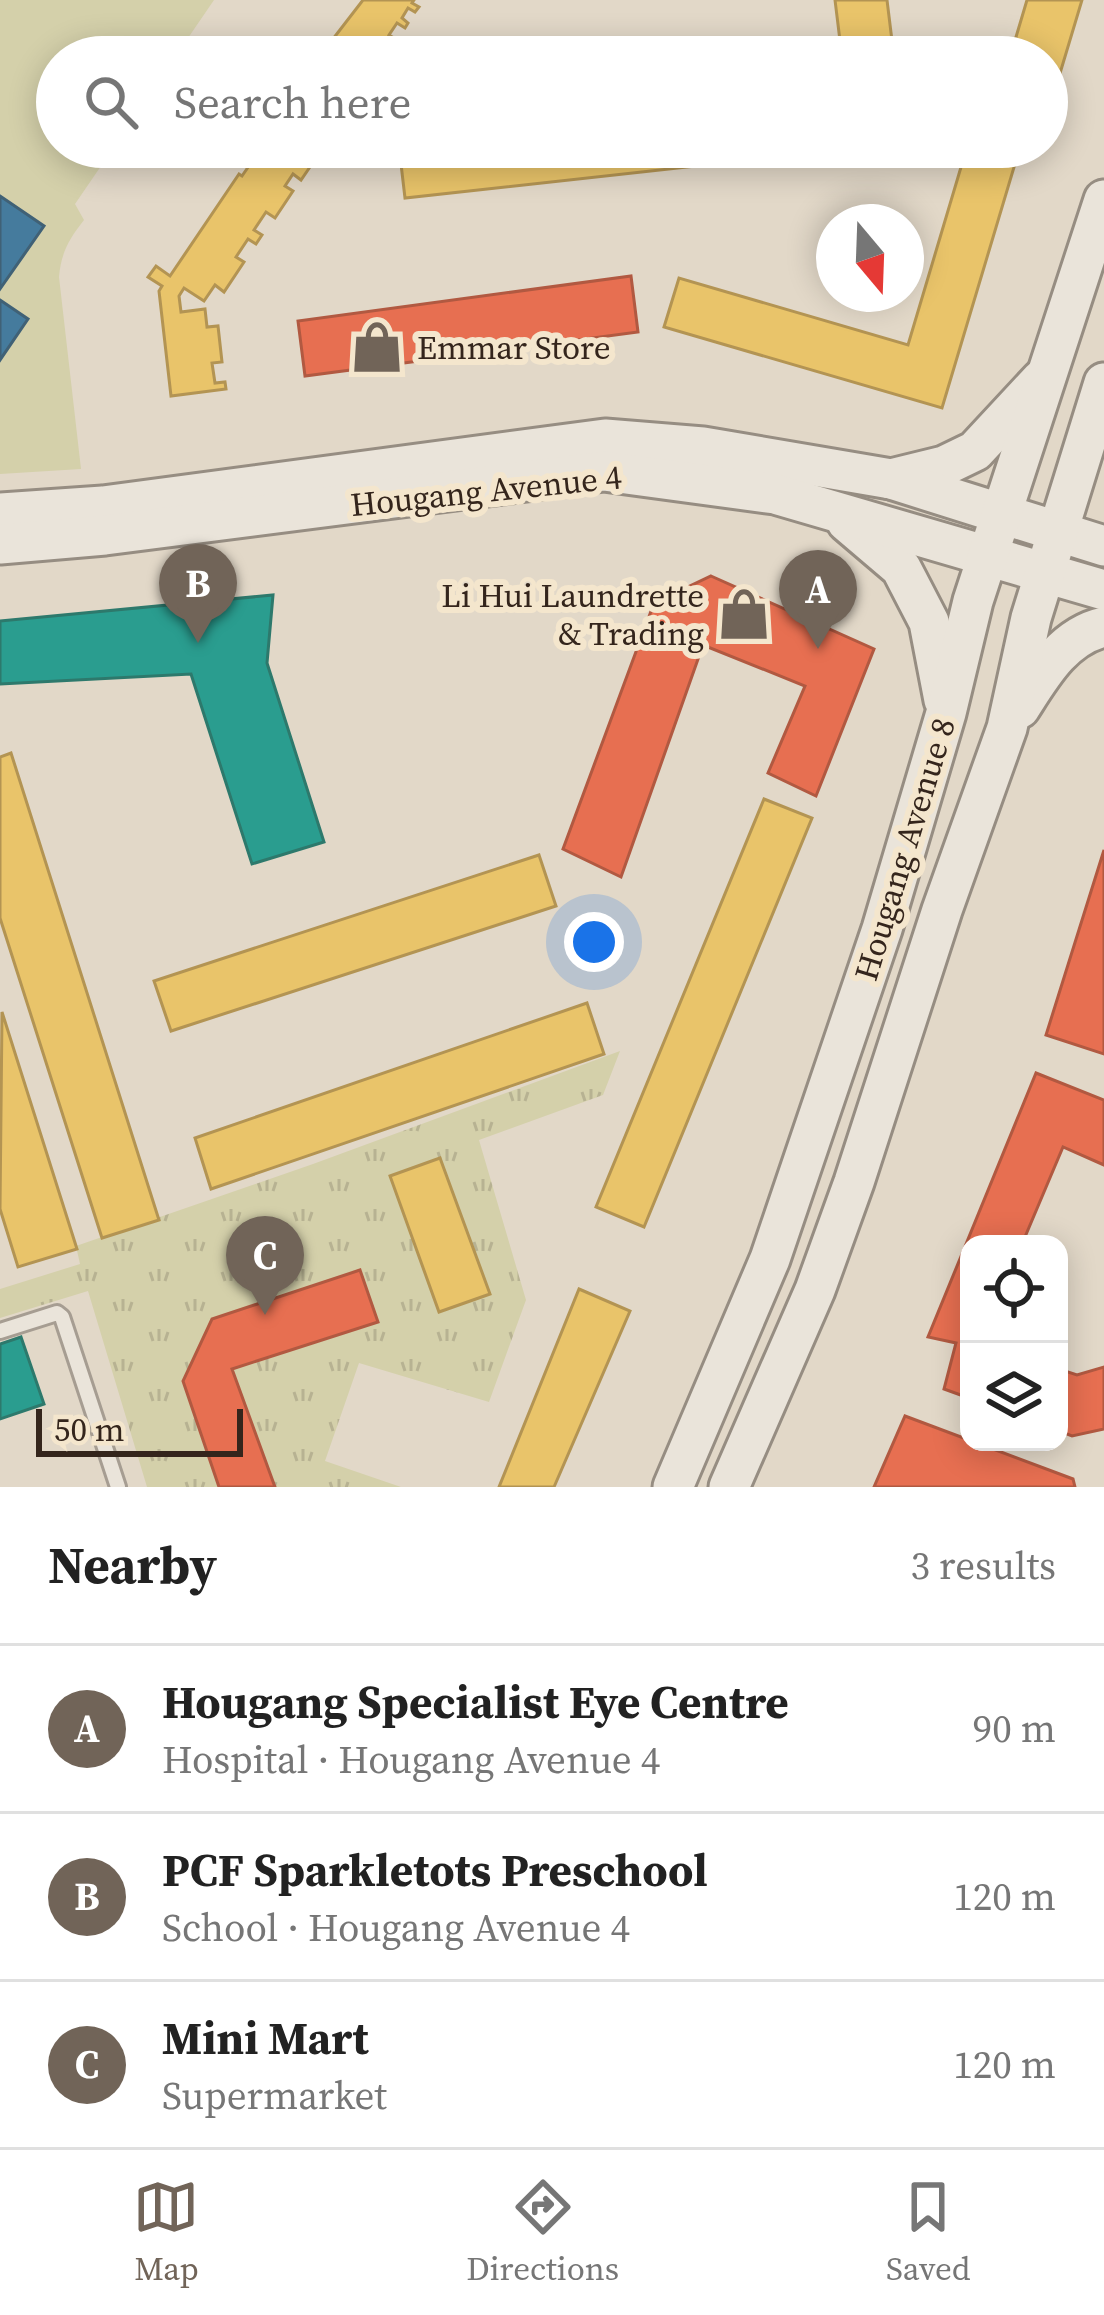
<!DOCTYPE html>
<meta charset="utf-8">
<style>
body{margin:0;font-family:"Source Serif 4",serif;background:#f2f2f2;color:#222}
.controls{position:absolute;right:36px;bottom:36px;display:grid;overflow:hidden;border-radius:24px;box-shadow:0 6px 30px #0003}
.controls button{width:108px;height:108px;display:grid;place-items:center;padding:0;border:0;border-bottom:3px solid #e0e0e0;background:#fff;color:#222;font:60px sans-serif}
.compass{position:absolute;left:816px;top:204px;width:108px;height:108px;border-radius:50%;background:#fff;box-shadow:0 6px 30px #0003;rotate:161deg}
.scale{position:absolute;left:36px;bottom:30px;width:207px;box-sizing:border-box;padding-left:12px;border:6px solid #34251c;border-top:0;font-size:33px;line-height:42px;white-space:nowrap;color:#34251c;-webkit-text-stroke:9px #f4e6cd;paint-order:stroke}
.you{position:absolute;left:594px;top:942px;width:42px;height:42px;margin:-30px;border:9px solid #fff;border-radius:50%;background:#1a73e8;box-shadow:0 0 0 18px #1a73e833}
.badge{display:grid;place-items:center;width:78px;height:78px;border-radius:50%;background:#716458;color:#fff;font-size:39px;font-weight:700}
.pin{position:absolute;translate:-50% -99px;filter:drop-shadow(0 3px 6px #0008)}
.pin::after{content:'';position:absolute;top:63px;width:42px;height:36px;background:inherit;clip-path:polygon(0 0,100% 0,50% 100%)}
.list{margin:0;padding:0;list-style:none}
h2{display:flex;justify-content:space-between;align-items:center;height:156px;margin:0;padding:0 48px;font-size:51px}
h2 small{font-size:39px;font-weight:400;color:#767676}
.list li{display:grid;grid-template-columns:78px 1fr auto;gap:36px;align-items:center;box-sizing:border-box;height:168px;padding:0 48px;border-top:3px solid #e0e0e0}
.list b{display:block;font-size:45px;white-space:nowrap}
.list p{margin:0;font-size:39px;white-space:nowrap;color:#767676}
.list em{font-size:39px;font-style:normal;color:#767676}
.icon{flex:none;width:66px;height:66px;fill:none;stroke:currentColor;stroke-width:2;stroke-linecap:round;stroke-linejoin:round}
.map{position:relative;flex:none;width:1104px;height:1487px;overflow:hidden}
.search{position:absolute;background:#fff;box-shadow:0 6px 30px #0003;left:36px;right:36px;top:36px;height:132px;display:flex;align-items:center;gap:30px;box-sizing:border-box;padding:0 42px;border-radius:66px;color:#767676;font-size:45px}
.sheet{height:660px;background:#fff}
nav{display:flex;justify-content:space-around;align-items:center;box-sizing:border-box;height:168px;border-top:3px solid #e0e0e0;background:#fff;font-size:33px;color:#767676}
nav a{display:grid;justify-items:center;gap:6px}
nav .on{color:#716458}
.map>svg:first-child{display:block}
.grass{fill:#d4d0aa}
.park{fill:url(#park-tufts)}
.homes{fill:#e9c46a;stroke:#b39453;stroke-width:3}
.shops{fill:#e76f51;stroke:#b15941;stroke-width:3}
.schools{fill:#2a9d8f;stroke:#2d796c;stroke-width:3}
.public{fill:#457b9d;stroke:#406176;stroke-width:3}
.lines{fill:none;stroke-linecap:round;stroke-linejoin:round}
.lane-casing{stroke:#a69d92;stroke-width:20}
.secondary-casing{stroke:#968d82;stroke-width:45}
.lane{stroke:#eae4da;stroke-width:14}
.secondary{stroke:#eae4da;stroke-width:39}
.labels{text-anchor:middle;stroke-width:12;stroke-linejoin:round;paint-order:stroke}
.poi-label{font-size:33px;fill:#34251c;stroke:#f4e6cd;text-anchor:start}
.street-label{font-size:33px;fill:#34251c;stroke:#f4e6cd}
</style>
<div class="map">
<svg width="1104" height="1487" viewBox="0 0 1104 1487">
<defs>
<pattern id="park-tufts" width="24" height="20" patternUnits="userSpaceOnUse" patternTransform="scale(3)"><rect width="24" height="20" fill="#d4d0aa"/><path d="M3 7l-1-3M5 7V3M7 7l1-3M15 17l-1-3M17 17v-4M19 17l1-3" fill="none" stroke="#b7b292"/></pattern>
</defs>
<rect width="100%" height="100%" fill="#e2d8c8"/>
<!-- grass -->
<path class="grass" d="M0 0H214L175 57H57V147H114L75 204 84 220C69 239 61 253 59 277L81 469 0 474Z"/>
<!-- park -->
<path class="park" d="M620 1051 603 1095 479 1140 526 1300 489 1402 359 1363 325 1461 401 1487H147L88 1291 0 1318V1289L80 1264 76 1246 313 1164Z"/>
<!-- homes -->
<g class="homes">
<path d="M363 0H414L412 3 419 7 415 12 408 8 402 18 408 23 405 28 397 23 389 35 402 43 393 57H319Z"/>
<path d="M835 0H887L894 57H842Z"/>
<path d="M1027 0H1082L1052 100 1047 99V57H1010Z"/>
<path d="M262 147H294L292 150 312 164 301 180 293 174 285 186 293 191 275 218 266 212 254 230 262 235 256 244 248 239 236 257 244 262 224 292 215 285 204 301 184 288 179 296 181 312 205 309 207 327 218 326 222 362 212 363 215 383 225 382 226 389 171 396 159 291 162 286 148 277 156 266 170 276 239 174 242 176Z"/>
<path d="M399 147H812L813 153 405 198Z"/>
<path d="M967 147H1020L942 408 664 327 679 278 908 345Z"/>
<path d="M11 753 159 1220 102 1238 0 918V757Z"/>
<path d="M764 799 812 818 644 1227 596 1207Z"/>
<path d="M539 855 556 906 171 1031 154 981Z"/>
<path d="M587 1003 604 1054 211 1189 195 1138Z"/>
<path d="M2 1012 77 1249 18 1267 0 1209Z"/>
<path d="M440 1158 490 1294 439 1312 390 1176Z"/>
<path d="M579 1289 630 1311 554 1487H499Z"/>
</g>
<!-- shops -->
<g class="shops">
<path d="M631 276 638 332 305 376 298 321Z"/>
<path d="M711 576 874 649 816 796 768 773 805 686 703 645 621 877 563 849 654 603Z"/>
<path d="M1104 850V1054L1046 1035Z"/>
<path d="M1036 1073 1104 1100V1165L1063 1147 1022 1244H969V1398L944 1389 956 1343 928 1337Z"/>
<path d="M360 1270 378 1322 232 1369 275 1487H219L183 1381 212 1319Z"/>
<path d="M1104 1367V1429L1072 1436 1059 1431V1369L1077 1375Z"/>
<path d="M905 1416 1073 1479 1075 1487H874Z"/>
</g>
<!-- schools -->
<g class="schools">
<path d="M273 595 267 663 324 842 252 864 191 674 0 684V621Z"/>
<path d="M21 1337 44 1404 0 1419V1344Z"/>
</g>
<!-- public -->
<g class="public">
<path d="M0 196 44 226 0 289Z"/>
<path d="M0 300 28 319 0 360Z"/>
</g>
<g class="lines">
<!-- lane casing -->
<g class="lane-casing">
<path id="lane" d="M0 1331 57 1313 62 1317 118 1487"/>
</g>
<!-- secondary casing -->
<g class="secondary-casing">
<g id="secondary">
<path d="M891 479 944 466 975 451 1041 380"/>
<path d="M0 513 103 506 605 439 703 447 891 479 1104 546"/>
<path d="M847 522 901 568 929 622 944 700"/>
<path d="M0 544 105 535 604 471 775 494 1104 590"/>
<path d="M1020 708C1041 675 1063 636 1104 627"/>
<path d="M673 1487 770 1259 882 929 946 713 973 601 1104 200"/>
<path d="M729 1487 815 1290 854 1182 942 910 1007 728 1031 618 1104 383"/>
</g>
</g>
<!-- lane -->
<use href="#lane" class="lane"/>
<!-- secondary -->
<use href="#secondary" class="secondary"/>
</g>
<!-- icons -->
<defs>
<g id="shop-bare" transform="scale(4.14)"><path d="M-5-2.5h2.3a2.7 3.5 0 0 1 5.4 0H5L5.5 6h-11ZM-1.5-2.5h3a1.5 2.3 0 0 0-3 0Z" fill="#716458" stroke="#f4e6cd" stroke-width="2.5" paint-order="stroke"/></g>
</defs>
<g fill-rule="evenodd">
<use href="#shop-bare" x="377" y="347"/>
<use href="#shop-bare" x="744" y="614"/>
</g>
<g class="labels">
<!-- poi labels -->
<g class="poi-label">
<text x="417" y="359">Emmar Store</text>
<text x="704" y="607" text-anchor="end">Li Hui Laundrette<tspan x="704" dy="38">&amp; Trading</tspan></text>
</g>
<!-- street labels -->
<g class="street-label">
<text transform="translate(486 490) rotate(-6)" y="12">Hougang Avenue 4</text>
<text transform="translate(904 849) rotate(-73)" y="12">Hougang Avenue 8</text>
</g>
</g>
</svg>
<div class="controls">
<button><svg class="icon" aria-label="locate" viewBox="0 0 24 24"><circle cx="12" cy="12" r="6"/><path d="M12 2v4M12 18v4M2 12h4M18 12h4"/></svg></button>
<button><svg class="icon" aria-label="layers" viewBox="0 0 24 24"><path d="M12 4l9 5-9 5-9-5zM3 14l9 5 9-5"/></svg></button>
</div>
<svg class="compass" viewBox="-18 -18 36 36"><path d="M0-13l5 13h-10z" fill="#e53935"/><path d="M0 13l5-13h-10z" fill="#767676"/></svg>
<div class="scale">50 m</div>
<div class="you"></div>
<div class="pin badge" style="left:818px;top:649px">A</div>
<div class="pin badge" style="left:198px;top:643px">B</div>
<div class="pin badge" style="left:265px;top:1315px">C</div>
<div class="search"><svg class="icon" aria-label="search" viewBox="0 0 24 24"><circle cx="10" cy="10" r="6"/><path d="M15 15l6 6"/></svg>Search here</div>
</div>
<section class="sheet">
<h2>Nearby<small>3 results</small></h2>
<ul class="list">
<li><span class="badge">A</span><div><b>Hougang Specialist Eye Centre</b><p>Hospital · Hougang Avenue 4</p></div><em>90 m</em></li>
<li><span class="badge">B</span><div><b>PCF Sparkletots Preschool</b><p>School · Hougang Avenue 4</p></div><em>120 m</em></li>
<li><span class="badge">C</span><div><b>Mini Mart</b><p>Supermarket</p></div><em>120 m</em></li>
</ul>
</section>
<nav>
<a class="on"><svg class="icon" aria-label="map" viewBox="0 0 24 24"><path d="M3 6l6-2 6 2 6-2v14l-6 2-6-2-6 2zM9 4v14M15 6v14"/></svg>Map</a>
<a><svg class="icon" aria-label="directions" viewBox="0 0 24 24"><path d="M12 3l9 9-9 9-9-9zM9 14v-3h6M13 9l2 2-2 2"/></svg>Directions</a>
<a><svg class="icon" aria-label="saved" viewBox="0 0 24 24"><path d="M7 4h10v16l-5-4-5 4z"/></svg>Saved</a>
</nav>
